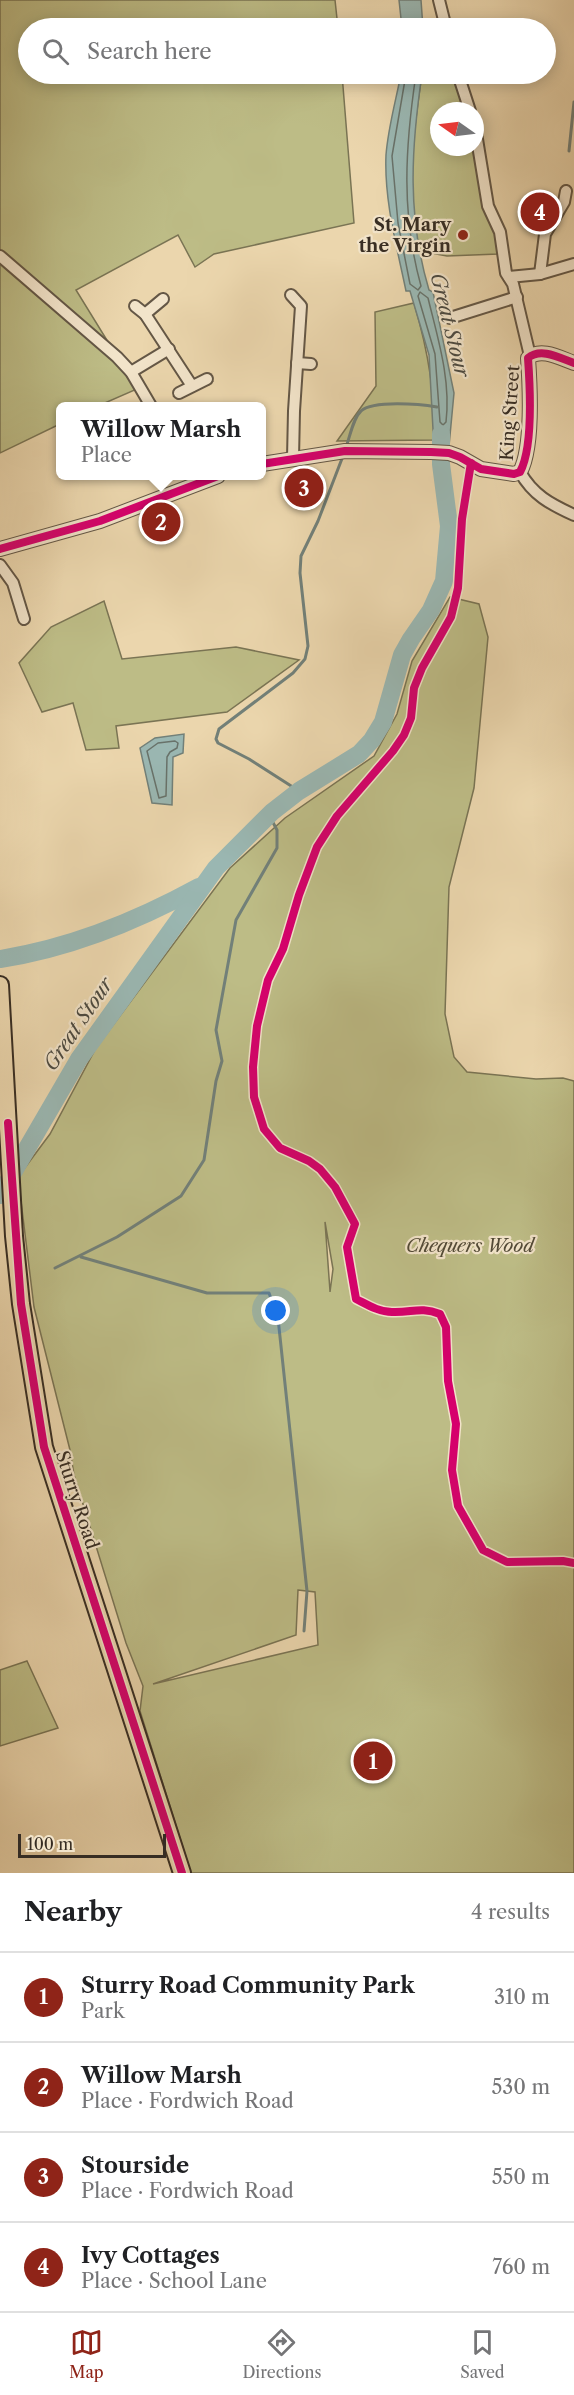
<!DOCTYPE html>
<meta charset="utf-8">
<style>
body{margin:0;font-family:"Libre Caslon Text",serif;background:#f6f6f6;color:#202124}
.compass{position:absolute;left:430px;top:102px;width:54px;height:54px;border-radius:50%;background:#fff;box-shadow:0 3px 15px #0003;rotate:284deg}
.scale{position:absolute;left:18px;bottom:15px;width:148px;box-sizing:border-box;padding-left:6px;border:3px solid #372d23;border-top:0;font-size:16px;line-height:21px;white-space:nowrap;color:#372d23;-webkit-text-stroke:4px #f2e4ca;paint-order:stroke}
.you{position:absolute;left:276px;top:1311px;width:21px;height:21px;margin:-15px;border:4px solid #fff;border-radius:50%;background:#1a73e8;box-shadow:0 0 0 9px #1a73e833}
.badge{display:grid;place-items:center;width:39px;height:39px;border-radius:50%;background:#8f2418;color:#fff;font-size:20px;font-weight:700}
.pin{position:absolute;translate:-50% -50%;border:3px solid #fff;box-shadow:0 2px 6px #0006}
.popup{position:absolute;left:56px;top:402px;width:210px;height:78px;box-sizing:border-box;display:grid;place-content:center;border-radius:9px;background:#fff;filter:drop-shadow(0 2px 4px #0005);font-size:20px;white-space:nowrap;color:#757577}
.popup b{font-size:22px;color:#202124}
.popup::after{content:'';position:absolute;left:50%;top:100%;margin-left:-12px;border:12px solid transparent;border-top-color:#fff}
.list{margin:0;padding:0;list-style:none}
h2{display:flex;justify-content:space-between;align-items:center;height:78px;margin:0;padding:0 24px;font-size:26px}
h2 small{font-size:20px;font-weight:400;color:#757577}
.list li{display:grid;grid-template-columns:39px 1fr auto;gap:18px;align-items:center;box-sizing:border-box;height:90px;padding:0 24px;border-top:2px solid #e0e0e0}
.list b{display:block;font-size:22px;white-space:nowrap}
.list p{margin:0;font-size:20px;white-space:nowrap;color:#757577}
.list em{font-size:20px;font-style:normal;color:#757577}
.icon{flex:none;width:33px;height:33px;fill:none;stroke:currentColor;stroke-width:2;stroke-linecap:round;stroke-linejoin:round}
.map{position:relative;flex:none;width:574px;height:1873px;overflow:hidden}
.search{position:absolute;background:#fff;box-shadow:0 3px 15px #0003;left:18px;right:18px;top:18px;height:66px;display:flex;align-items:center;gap:15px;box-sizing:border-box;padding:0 21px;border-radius:33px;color:#757577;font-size:22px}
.sheet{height:438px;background:#fff}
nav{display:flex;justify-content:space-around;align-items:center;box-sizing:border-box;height:84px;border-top:2px solid #e0e0e0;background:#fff;font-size:16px;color:#757577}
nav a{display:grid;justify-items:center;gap:3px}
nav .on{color:#8f2418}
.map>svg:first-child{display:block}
.green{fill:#bdbc86;stroke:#7a7454;stroke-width:1.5;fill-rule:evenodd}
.water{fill:#9ab7b2;stroke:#728079;stroke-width:1.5}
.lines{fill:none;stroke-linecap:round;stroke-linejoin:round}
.shore{stroke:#68726a;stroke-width:1.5}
.stream{stroke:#728079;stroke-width:3}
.river{stroke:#9ab7b2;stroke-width:18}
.minor-casing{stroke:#645746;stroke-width:14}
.tertiary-casing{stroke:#645746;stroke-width:16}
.trunk-casing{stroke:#372d23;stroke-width:20}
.minor{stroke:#f2e4ca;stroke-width:10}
.tertiary{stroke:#f2e4ca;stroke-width:14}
.trunk{stroke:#ebd6ad;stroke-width:16}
.cycleway-casing{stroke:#f2e4ca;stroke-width:11}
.cycleway{stroke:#d6006c;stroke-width:8}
.poi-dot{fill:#8f2418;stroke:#f2e4ca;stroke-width:2}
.labels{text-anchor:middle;stroke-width:4.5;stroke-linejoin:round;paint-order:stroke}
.poi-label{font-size:18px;font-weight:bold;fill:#372d23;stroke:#f2e4ca;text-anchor:end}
.street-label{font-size:18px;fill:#372d23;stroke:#f2e4ca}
.park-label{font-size:18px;font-style:italic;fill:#524a37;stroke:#f2e4ca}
.water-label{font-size:20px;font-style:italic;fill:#4b4940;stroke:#f2e4ca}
</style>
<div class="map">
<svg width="574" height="1873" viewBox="0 0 574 1873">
<rect width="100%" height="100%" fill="#ebd6ad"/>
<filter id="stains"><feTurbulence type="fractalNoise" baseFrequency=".00333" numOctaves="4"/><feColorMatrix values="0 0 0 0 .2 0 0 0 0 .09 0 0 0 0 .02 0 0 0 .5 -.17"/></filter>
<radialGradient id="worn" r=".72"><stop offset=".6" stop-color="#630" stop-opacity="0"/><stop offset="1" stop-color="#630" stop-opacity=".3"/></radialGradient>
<!-- green -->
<g class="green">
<path d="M0 0H335L338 28H28V74H342L354 223 214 254 195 267 178 235 76 290 137 389 98 406H60V424L0 453Z"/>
<path d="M422 74H454L465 111H439V147H473L497 233 498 254 447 256 420 251C402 203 415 124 422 74Z"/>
<path d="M414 303C427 347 436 394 434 440L337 441 376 386 375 312Z"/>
<path d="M450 597 479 604 488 637 474 788 449 887 445 1014 454 1057 467 1072 536 1079 563 1078 574 1081V1873H191L140 1711 143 1686 126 1643 74 1475 70 1450 34 1307 18 1177 50 1134 96 1048 230 868 285 818 374 756 397 714 412 661ZM325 1222 333 1269 330 1292V1291ZM298 1590 315 1592 318 1645 153 1684 296 1635Z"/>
<path d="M104 601 122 659 236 647 299 660 227 712 116 726 119 748 86 750 73 703 42 712 19 663 51 627Z"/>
<path d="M27 1661 58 1728 0 1746V1670Z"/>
</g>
<!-- water -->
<g class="water">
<path d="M399 0H421L423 28H402Z"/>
<path d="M401 74H422C411 149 407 216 429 290L433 292 454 393 449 446 445 452 434 448 429 355 410 291H406C397 247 384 201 386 155 388 128 396 100 401 74Z"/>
<path d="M184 734 183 753 173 757 172 805 152 803 140 748 155 738Z"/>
</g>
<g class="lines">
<!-- shore -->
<g class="shore">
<path d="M406 74 392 156 398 223 410 284 418 290 421 286C401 214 405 148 416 74"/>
<path d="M420 292 428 298C438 339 451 380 446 422L443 425 440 422 435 354 418 296Z"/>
<path d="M175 741 178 743 177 748 170 752 167 757 166 796 159 798 147 751 158 743Z"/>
</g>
<!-- stream -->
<g class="stream">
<path d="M569 151 574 102"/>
<path d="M346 447C350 437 353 418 361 411 373 400 420 404 437 407"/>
<path d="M299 791 249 759 218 743 216 739 219 729 293 673 305 659 308 646 300 573 301 556 318 521 343 456"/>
<path d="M81 1257 207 1293H269L278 1318 307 1591 304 1631"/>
<path d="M55 1268 117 1237 181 1196 204 1160 216 1081 222 1061 216 1030 236 920 277 848V830L269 815"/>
</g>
<!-- river -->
<g class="river">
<path d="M0 959C71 948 137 921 199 887"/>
<path d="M0 1195 79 1059 216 868 272 812 299 791 359 754 372 740 383 722 402 655 411 639 431 610 444 581 449 526 441 464V434"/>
</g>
<!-- minor casing -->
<g class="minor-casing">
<g id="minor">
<path d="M439 0 446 28"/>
<path d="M458 74 470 111"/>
<path d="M475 127 488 206 500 232 506 273 513 284 530 356"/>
<path d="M0 256 117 357 131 372 151 406"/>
<path d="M540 274 545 234 564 202 566 191"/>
<path d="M509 277 540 274 574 264"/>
<path d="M291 295 301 306 294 411 293 458"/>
<path d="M135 306 145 314 192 386"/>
<path d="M145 314 163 299"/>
<path d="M450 318 517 297"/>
<path d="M297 363 311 364"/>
<path d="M131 372 169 349"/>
<path d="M179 393 207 379"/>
<path d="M520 472C533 495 550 504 574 515"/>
<path d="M0 565 13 583 24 619"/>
</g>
</g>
<!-- tertiary casing -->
<g class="tertiary-casing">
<g id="tertiary">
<path d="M262 464 345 451 431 452 449 453 460 457 481 469 514 474 520 472C533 448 530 386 528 358 541 347 560 358 574 363"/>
<path d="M0 549 100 521 218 476"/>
</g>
</g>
<!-- trunk casing -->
<g class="trunk-casing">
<path id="trunk" d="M0 985 14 1236 21 1304 44 1447 182 1873"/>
</g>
<!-- minor -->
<use href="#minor" class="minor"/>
<!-- tertiary -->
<use href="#tertiary" class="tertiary"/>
<!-- trunk -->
<use href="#trunk" class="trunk"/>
<!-- cycleway casing -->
<g class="cycleway-casing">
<g id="cycleway">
<path d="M471 463 462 519 458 588 451 617 422 668 414 688 411 718 404 735 393 751 337 816 317 847 299 895 283 949 268 980 257 1026 253 1067 254 1097 264 1129 280 1148 309 1161 320 1169 335 1187 355 1224 347 1247 356 1299C368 1305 379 1312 392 1312 412 1313 420 1306 440 1314L446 1327 448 1381 456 1424 452 1470 458 1506 483 1550 507 1562 563 1561 574 1563"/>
<path d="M262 464 345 451 431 452 449 453 460 457 481 469 514 474 520 472C533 448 530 386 528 358 541 347 560 358 574 363"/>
<path d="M0 549 100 521 218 476"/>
<path d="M8 1123 21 1304 44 1447 182 1873"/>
</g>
</g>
<!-- cycleway -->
<use href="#cycleway" class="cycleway"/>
</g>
<!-- markers -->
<circle class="poi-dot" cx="463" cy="235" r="6"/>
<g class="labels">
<!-- poi labels -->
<g class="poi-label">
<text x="451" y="231">St. Mary<tspan x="451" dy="21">the Virgin</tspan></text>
</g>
<!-- street labels -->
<g class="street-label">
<text transform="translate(510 413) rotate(-86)" y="6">King Street</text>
<text transform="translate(77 1500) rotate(72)" y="6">Sturry Road</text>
</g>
<!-- park labels -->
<g class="park-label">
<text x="470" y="1252">Chequers Wood</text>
</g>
<!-- water labels -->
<g class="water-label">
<text transform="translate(450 325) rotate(76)" y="7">Great Stour</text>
<text transform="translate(78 1024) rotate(-56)" y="7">Great Stour</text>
</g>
</g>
<rect width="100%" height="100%" filter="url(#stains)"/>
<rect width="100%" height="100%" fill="url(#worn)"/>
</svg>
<svg class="compass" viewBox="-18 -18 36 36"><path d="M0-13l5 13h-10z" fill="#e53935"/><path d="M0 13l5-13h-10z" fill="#757577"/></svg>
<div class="scale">100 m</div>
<div class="you"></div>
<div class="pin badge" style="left:373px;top:1761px">1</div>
<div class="pin badge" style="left:161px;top:522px">2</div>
<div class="popup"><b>Willow Marsh</b>Place</div>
<div class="pin badge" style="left:304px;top:488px">3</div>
<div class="pin badge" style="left:540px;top:212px">4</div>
<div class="search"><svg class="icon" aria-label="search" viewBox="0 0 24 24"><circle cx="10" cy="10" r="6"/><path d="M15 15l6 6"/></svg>Search here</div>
</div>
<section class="sheet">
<h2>Nearby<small>4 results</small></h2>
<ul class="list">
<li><span class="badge">1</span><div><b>Sturry Road Community Park</b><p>Park</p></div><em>310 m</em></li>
<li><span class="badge">2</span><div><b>Willow Marsh</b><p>Place · Fordwich Road</p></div><em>530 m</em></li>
<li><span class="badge">3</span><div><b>Stourside</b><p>Place · Fordwich Road</p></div><em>550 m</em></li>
<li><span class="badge">4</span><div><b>Ivy Cottages</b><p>Place · School Lane</p></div><em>760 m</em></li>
</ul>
</section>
<nav>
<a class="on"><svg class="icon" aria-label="map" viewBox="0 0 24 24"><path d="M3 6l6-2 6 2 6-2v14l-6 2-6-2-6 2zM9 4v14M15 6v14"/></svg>Map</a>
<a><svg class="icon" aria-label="directions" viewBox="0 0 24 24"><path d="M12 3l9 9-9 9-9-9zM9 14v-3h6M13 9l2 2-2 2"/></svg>Directions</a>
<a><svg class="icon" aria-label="saved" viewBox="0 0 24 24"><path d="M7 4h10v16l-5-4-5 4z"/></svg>Saved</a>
</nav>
